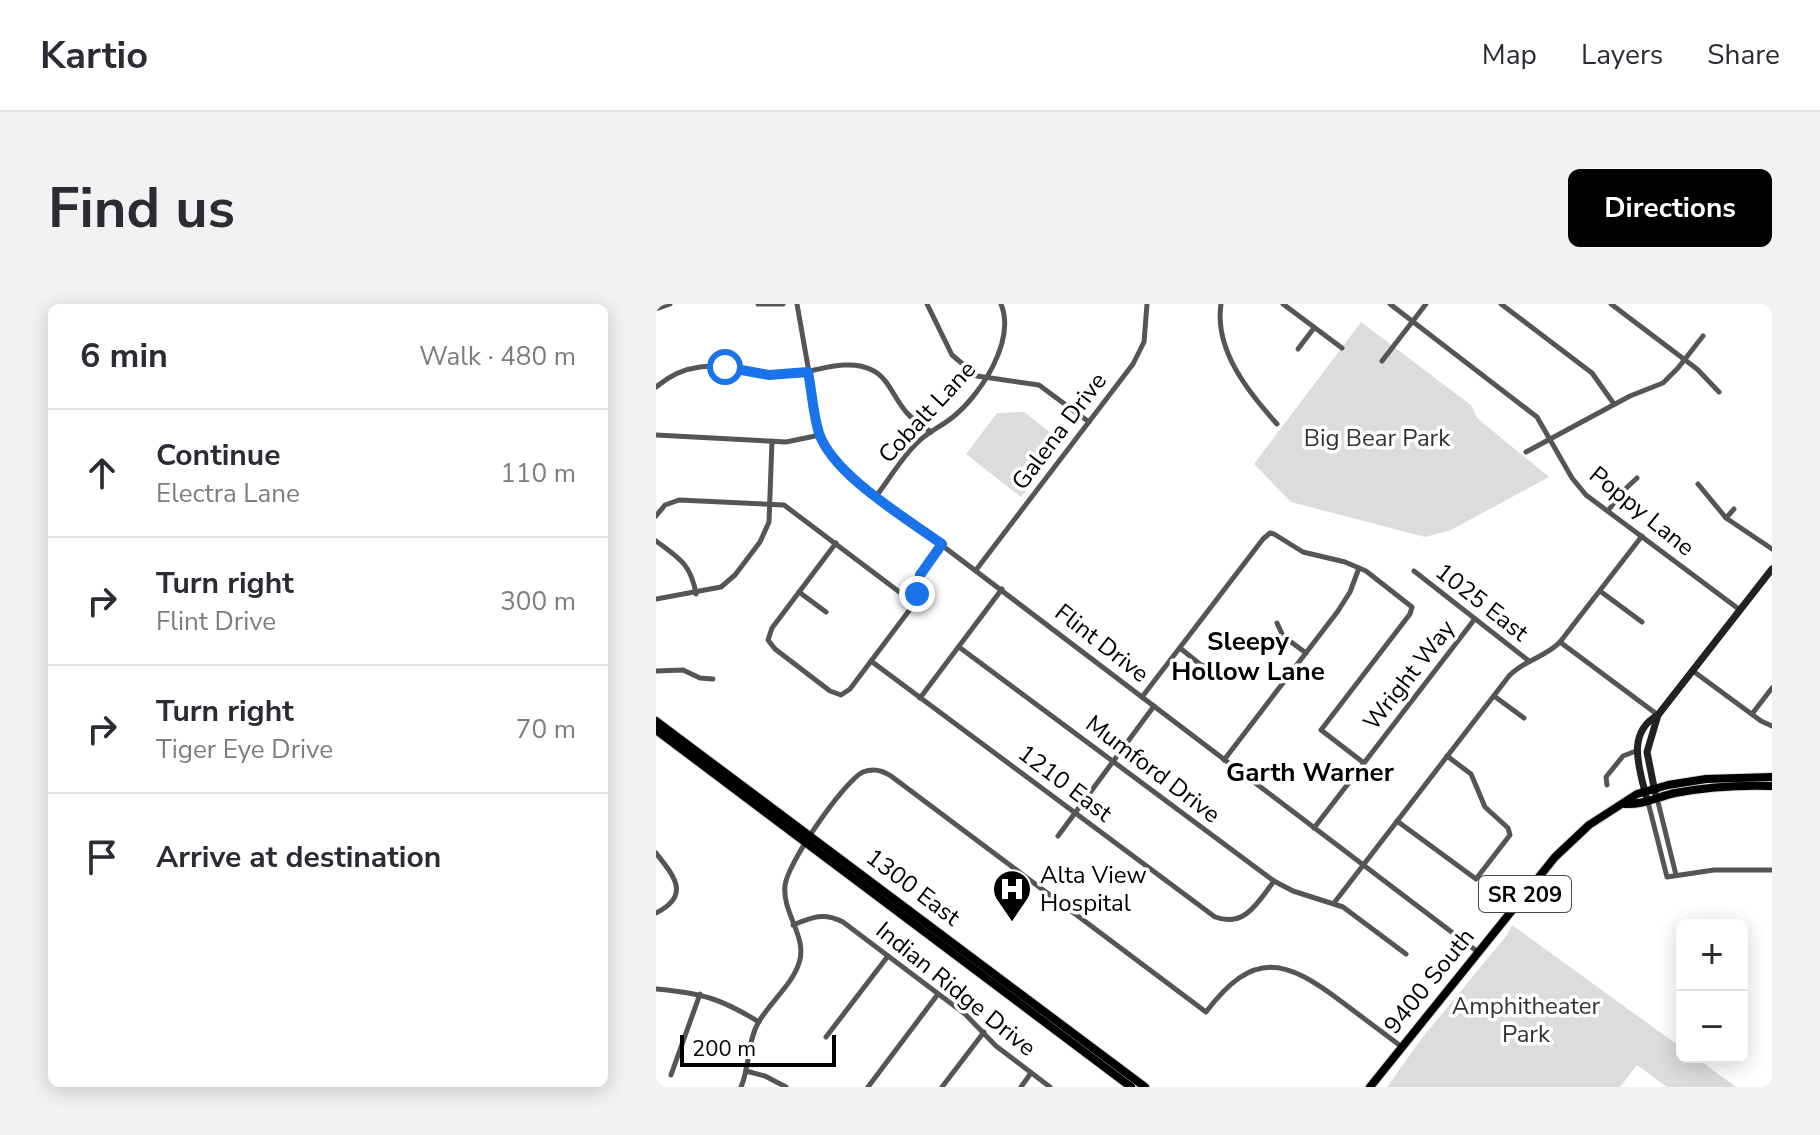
<!DOCTYPE html>
<meta charset="utf-8">
<style>
body{margin:0;font-family:"Nunito Sans",sans-serif;background:#f2f2f3;color:#2b2b33}
.controls{position:absolute;right:24px;bottom:24px;display:grid;overflow:hidden;border-radius:12px;box-shadow:0 4px 20px #0003}
.controls button{width:72px;height:72px;display:grid;place-items:center;padding:0;border:0;border-bottom:2px solid #e1e1e2;background:#fff;color:#2b2b33;font:40px sans-serif}
.scale{position:absolute;left:24px;bottom:20px;width:156px;box-sizing:border-box;padding-left:8px;border:4px solid #000;border-top:0;font-size:22px;line-height:28px;white-space:nowrap;color:#000;-webkit-text-stroke:6px #fff;paint-order:stroke}
.stop{position:absolute;width:24px;height:24px;margin:-18px;border:6px solid #1a73e8;border-radius:50%;background:#fff}
.stop.end{background:#1a73e8;border-color:#fff;box-shadow:0 2px 8px #0008}
.list{margin:0;padding:0;list-style:none}
h2{display:flex;justify-content:space-between;align-items:center;height:104px;margin:0;padding:0 32px;font-size:34px}
h2 small{font-size:26px;font-weight:400;color:#7c7c81}
.list li{display:grid;grid-template-columns:52px 1fr auto;gap:24px;align-items:center;box-sizing:border-box;height:128px;padding:0 32px;border-top:2px solid #e1e1e2}
.list b{display:block;font-size:30px;white-space:nowrap}
.list p{margin:0;font-size:26px;white-space:nowrap;color:#7c7c81}
.list em{font-size:26px;font-style:normal;color:#7c7c81}
.icon{flex:none;width:44px;height:44px;fill:none;stroke:currentColor;stroke-width:2;stroke-linecap:round;stroke-linejoin:round}
.map{position:relative;flex:none;width:1116px;height:783px;overflow:hidden;border-radius:12px}
header{display:flex;align-items:center;gap:48px;box-sizing:border-box;height:112px;padding:0 40px;background:#fff;border-bottom:2px solid #e1e1e2}
header strong{font-size:38px}
nav{display:flex;gap:44px;margin-inline-start:auto;font-size:28px}
.intro{display:flex;align-items:center;justify-content:space-between;box-sizing:border-box;height:192px;padding:0 48px}
h1{margin:0;font-size:56px}
.button{padding:20px 36px;border-radius:12px;background:#000;color:#fff;font-size:28px;font-weight:700}
main{display:flex;gap:48px;padding:0 48px}
aside{flex:1;background:#fff;border-radius:12px;box-shadow:0 4px 20px #0003}
.map>svg:first-child{display:block}
.green{fill:#dcdcdc}
.lines{fill:none;stroke-linecap:round;stroke-linejoin:round}
.primary-casing{stroke:#dbdbdb;stroke-width:10}
.minor{stroke:#555;stroke-width:5}
.secondary{stroke:#222;stroke-width:7}
.primary{stroke:#000;stroke-width:8}
.route{stroke:#1a73e8;stroke-width:10}
.labels{text-anchor:middle;stroke-width:7;stroke-linejoin:round;paint-order:stroke}
.shield{fill:#fff;stroke:#4c4c4c;stroke-width:2}
.shield-label{font-size:22px;font-weight:bold;fill:#000}
.street-label{font-size:24px;fill:#000;stroke:#fff}
.park-label{font-size:24px;fill:#333;stroke:#fff}
.poi-label{font-size:24px;fill:#000;stroke:#fff;text-anchor:start}
.neighbourhood-label{font-size:26px;font-weight:bold;fill:#000;stroke:#fff}
</style>
<header>
<strong>Kartio</strong>
<nav><a>Map</a><a>Layers</a><a>Share</a></nav>
</header>
<div class="intro"><h1>Find us</h1><a class="button">Directions</a></div>
<main>
<aside>
<h2>6 min<small>Walk · 480 m</small></h2>
<ul class="list">
<li><svg class="icon" aria-label="ahead" viewBox="0 0 24 24"><path d="M12 20V5M6 11l6-6 6 6"/></svg><div><b>Continue</b><p>Electra Lane</p></div><em>110 m</em></li>
<li><svg class="icon" aria-label="right" viewBox="0 0 24 24"><path d="M7 20v-9h11M14 6l5 5-5 5"/></svg><div><b>Turn right</b><p>Flint Drive</p></div><em>300 m</em></li>
<li><svg class="icon" aria-label="right" viewBox="0 0 24 24"><path d="M7 20v-9h11M14 6l5 5-5 5"/></svg><div><b>Turn right</b><p>Tiger Eye Drive</p></div><em>70 m</em></li>
<li><svg class="icon" aria-label="arrive" viewBox="0 0 24 24"><path d="M6 21V4h12l-3 4 3 4H6"/></svg><div><b>Arrive at destination</b></div></li>
</ul>
</aside>
<div class="map">
<svg width="1116" height="783" viewBox="0 0 1116 783">
<rect width="100%" height="100%" fill="#fff"/>
<!-- green -->
<g class="green">
<path d="M705 18 816 102 821 114 893 173 795 226 769 233 635 198 598 160Z"/>
<path d="M368 108 408 139 365 193 310 150 341 109Z"/>
<path d="M856 621 1026 744V753H1039L1080 783H1011L981 761 964 783H731L766 734 851 631Z"/>
</g>
<g class="lines">
<!-- primary casing -->
<g class="primary-casing">
<g id="primary">
<path d="M0 417 489 783"/>
<path d="M0 426 475 783"/>
<path d="M969 500C987 501 1001 493 1019 489 1051 483 1084 481 1116 482"/>
<path d="M714 783 899 553 933 521 981 490 1012 481 1050 475 1116 473"/>
</g>
</g>
<!-- minor -->
<g class="minor">
<path d="M102 0H127"/>
<path d="M141 0 164 131 175 150 188 167 822 648"/>
<path d="M271 0 296 51 321 72 383 81 433 118"/>
<path d="M565 0C558 46 593 89 621 120"/>
<path d="M627 0 686 44"/>
<path d="M734 0 881 113 916 174 930 191 1084 306"/>
<path d="M845 0 936 69 958 100"/>
<path d="M955 0 1041 65 1063 88"/>
<path d="M0 5 14 0"/>
<path d="M642 45 658 24"/>
<path d="M726 57 770 0"/>
<path d="M0 83C13 72 27 65 44 63 74 59 101 74 130 71 157 69 191 53 216 66 233 74 238 95 251 109 257 116 267 122 275 128"/>
<path d="M0 131 130 138 164 131"/>
<path d="M870 148 974 92 1007 79 1022 64 1047 32"/>
<path d="M1042 180 1070 214 1116 245"/>
<path d="M221 191C234 174 246 153 262 138 272 128 286 122 297 113 325 90 360 37 345 0"/>
<path d="M952 207 965 189 981 174"/>
<path d="M0 212 9 201 23 196 128 201 258 299"/>
<path d="M1070 214 1078 205"/>
<path d="M0 237C23 254 35 260 40 290"/>
<path d="M180 239 116 324 112 336 119 345 174 387 185 391 194 385 255 304 261 290 264 271 286 240"/>
<path d="M320 266 477 60 488 38 491 0"/>
<path d="M758 267 873 357"/>
<path d="M944 287 986 318"/>
<path d="M143 288 170 308"/>
<path d="M0 295 65 283 79 271 104 238 113 218 116 137"/>
<path d="M621 319 627 332 650 349"/>
<path d="M904 338 1002 411"/>
<path d="M303 343 618 577 637 587 687 603 750 650"/>
<path d="M524 344 545 361 560 364"/>
<path d="M215 357 559 613C589 624 602 598 618 577"/>
<path d="M0 367 27 366 44 374 57 375"/>
<path d="M1037 367 1105 417 1116 422"/>
<path d="M838 392 868 414"/>
<path d="M486 393 607 235 614 229 618 230 647 248 689 258 710 267 756 303 754 310 665 426 708 459"/>
<path d="M264 394 346 285"/>
<path d="M1096 410 1116 384"/>
<path d="M568 456 682 307 694 288 703 264"/>
<path d="M951 481 950 473 967 452 980 447"/>
<path d="M1001 494 1020 571"/>
<path d="M992 498 1011 573 1058 566H1116"/>
<path d="M741 517 820 575 854 531 852 524 829 503 815 470 791 452"/>
<path d="M658 524 818 316"/>
<path d="M402 532 498 402"/>
<path d="M0 549C17 571 36 591 0 609"/>
<path d="M678 599 853 372C868 356 890 353 904 338L986 232"/>
<path d="M137 621C156 613 168 608 187 618L309 710 340 742 394 783"/>
<path d="M0 685C45 689 64 694 103 718"/>
<path d="M170 733 232 652"/>
<path d="M90 767 109 772 130 783"/>
<path d="M15 771 44 690"/>
<path d="M85 783C94 762 91 739 102 719 114 698 136 681 143 659 152 633 126 609 129 582 130 561 188 477 207 468 217 464 226 466 235 472L550 708C598 645 629 655 686 698 706 713 726 728 746 743"/>
<path d="M212 783 282 690"/>
<path d="M286 783 328 728"/>
<path d="M365 783 375 769"/>
</g>
<!-- secondary -->
<g class="secondary">
<path d="M999 488 991 448 1002 411"/>
<path d="M990 492C983 463 970 429 1002 411L1116 265"/>
</g>
<!-- primary -->
<use href="#primary" class="primary"/>
</g>
<g class="lines">
<!-- route -->
<path class="route" d="M69 63 113 71 152 68C156 88 157 110 163 129 177 171 250 214 286 240L264 271 261 290"/>
</g>
<!-- icons -->
<defs>
<g id="hospital-pin" transform="scale(2)"><path d="M0 17L-7.5 6A9.5 9.5 0 1 1 7.5 6Z" fill="#000" stroke="#fff"/><path d="M-5-5h3v3.5h4V-5h3V5h-3V1.5h-4V5h-3Z" fill="#fff"/></g>
</defs>
<g fill-rule="evenodd">
<use href="#hospital-pin" x="356" y="585"/>
</g>
<g class="labels">
<!-- shield labels -->
<rect class="shield" x="823" y="572" width="92" height="36" rx="6"/>
<g class="shield-label">
<text x="869" y="598">SR 209</text>
</g>
<!-- street labels -->
<g class="street-label">
<text transform="translate(271 108) rotate(-47)" y="8">Cobalt Lane</text>
<text transform="translate(403 127) rotate(-53)" y="8">Galena Drive</text>
<text transform="translate(986 207) rotate(39)" y="8">Poppy Lane</text>
<text transform="translate(826 298) rotate(38)" y="8">1025 East</text>
<text transform="translate(446 339) rotate(38)" y="8">Flint Drive</text>
<text transform="translate(753 371) rotate(-52)" y="8">Wright Way</text>
<text transform="translate(497 465) rotate(37)" y="8">Mumford Drive</text>
<text transform="translate(409 479) rotate(37)" y="8">1210 East</text>
<text transform="translate(257 583) rotate(37)" y="8">1300 East</text>
<text transform="translate(773 677) rotate(-51)" y="8">9400 South</text>
<text transform="translate(300 685) rotate(39)" y="8">Indian Ridge Drive</text>
</g>
<!-- park labels -->
<g class="park-label">
<text x="721" y="142">Big Bear Park</text>
<text x="870" y="710">Amphitheater<tspan x="870" dy="28">Park</tspan></text>
</g>
<!-- poi labels -->
<g class="poi-label">
<text x="384" y="579">Alta View<tspan x="384" dy="28">Hospital</tspan></text>
</g>
<!-- neighbourhood labels -->
<g class="neighbourhood-label">
<text x="592" y="346">Sleepy<tspan x="592" dy="30">Hollow Lane</tspan></text>
<text x="654" y="477">Garth Warner</text>
</g>
</g>
</svg>
<div class="controls">
<button>+</button>
<button>−</button>
</div>
<div class="scale">200 m</div>
<div class="stop" style="left:69px;top:63px"></div>
<div class="stop end" style="left:261px;top:290px"></div>
</div>
</main>
